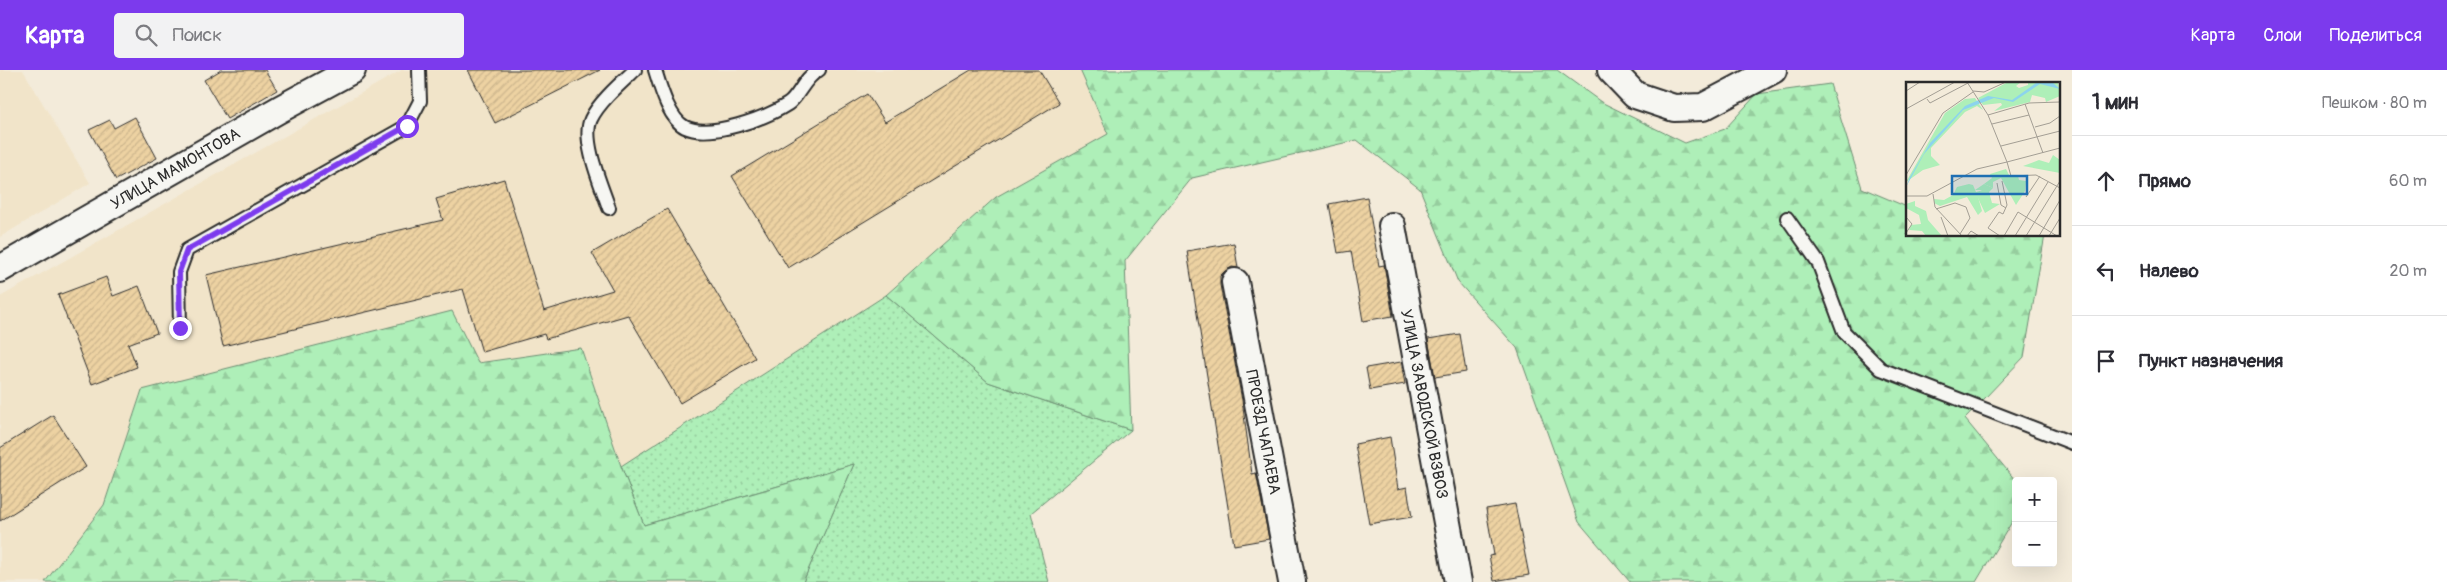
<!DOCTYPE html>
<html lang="ru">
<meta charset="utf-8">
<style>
body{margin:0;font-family:Pangolin,sans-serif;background:#f2f2f3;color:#2b2b33}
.controls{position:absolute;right:15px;bottom:15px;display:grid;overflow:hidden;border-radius:5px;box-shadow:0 5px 20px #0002}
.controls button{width:45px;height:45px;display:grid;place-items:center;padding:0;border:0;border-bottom:1px solid #e1e1e2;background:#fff;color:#2b2b33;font:25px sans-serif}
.stop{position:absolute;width:15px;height:15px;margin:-11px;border:4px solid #7c3aed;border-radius:50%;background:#fff}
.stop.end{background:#7c3aed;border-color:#fff;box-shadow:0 1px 5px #0008}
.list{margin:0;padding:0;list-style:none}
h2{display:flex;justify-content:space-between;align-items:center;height:65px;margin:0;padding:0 20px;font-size:21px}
h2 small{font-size:16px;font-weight:400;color:#7c7c81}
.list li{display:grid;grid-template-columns:32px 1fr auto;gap:15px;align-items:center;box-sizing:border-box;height:90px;padding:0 20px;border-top:1px solid #e1e1e2}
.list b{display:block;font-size:19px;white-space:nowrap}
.list em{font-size:16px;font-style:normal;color:#7c7c81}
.icon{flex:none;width:28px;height:28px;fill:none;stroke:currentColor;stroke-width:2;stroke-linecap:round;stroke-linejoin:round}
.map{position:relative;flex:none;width:2072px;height:512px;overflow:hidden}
header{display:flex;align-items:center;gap:30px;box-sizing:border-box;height:70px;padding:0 25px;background:#7c3aed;color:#fff}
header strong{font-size:24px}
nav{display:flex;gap:28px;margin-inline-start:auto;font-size:18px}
.search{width:350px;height:45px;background:#f2f2f3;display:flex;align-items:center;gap:12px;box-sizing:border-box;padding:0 18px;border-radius:5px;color:#7c7c81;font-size:19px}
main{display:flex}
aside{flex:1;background:#fff}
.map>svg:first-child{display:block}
.built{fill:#f1e4c9}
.grass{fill:url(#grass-dots);stroke:#6c8d72}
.forest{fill:url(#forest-firs);stroke:#6c8d72}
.building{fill:url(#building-hatch);stroke:#2b2b2b}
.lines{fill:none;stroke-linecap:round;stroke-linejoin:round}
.service-casing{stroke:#2b2b2b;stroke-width:16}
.minor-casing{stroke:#2b2b2b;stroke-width:30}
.service{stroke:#f6f6f2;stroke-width:12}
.minor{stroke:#f6f6f2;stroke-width:26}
.route{stroke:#7c3aed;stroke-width:6}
.labels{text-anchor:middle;stroke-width:4;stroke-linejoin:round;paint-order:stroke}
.street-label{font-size:16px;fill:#2b2b2b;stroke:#f6f6f2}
.inset-road{fill:none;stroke:#a39e94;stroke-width:1}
.view{fill:#1f6fb2;fill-opacity:0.15;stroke:#1f6fb2;stroke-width:2.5}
.inset-edge{fill:none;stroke:#2b2b2b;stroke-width:2.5}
</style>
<header>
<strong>Карта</strong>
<div class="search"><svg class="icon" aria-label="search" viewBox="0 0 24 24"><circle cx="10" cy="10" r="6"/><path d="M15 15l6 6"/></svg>Поиск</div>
<nav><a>Карта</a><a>Слои</a><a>Поделиться</a></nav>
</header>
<main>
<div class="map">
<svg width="2072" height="512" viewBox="0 0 2072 512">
<defs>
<pattern id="grass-dots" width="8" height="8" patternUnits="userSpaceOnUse" patternTransform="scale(1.25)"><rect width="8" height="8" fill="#aeefb8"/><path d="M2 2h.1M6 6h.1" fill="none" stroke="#96cd9e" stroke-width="1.8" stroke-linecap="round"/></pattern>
<pattern id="forest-firs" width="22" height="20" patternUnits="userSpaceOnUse" patternTransform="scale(1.25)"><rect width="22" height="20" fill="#aeefb8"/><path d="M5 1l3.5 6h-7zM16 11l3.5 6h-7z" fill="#96cd9e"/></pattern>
<pattern id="building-hatch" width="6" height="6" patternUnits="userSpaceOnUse" patternTransform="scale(1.25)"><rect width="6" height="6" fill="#edd2a2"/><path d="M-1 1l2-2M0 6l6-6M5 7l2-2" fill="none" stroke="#cbb48c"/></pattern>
</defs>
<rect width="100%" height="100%" fill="#f3ebda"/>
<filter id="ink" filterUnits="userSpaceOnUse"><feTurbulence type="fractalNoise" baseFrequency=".02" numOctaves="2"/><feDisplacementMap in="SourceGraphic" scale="10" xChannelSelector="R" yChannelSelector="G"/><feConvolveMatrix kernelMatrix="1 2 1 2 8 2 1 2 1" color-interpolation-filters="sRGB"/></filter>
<g filter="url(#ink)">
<!-- built -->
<g class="built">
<path d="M0 0H23L90 113 0 167Z"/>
<path d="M402 0H1080L1108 64 996 127 886 225 621 396 581 278 478 293 142 320 104 435 45 512H0V227Z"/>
</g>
<!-- grass -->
<path class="grass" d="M886 225 988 312 1131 360 1031 443 1049 512H803L854 394 644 455 621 396Z"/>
<!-- forest -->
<g class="forest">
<path d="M1080 0H1557L1601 32 1685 73 1725 59 1757 24 1830 14 1862 118 1907 137V165H2045L2024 287 1965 349 2016 411V445L1976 512H1630L1579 452 1517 278 1458 212 1420 119 1357 70 1192 108 1125 191 1131 360 988 312 886 225 996 127 1108 64Z"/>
<path d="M452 241 478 293 581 278 621 396 644 455 854 394 803 512H45L104 435 142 320Z"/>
</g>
<!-- building -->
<g class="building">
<path d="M221 0H265L277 20 227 49 204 10Z"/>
<path d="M468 0H600L495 53Z"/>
<path d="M971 0H1039L1059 33 788 198 732 106 867 24 885 52Z"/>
<path d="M135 47 157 88 116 110 89 60 110 50 114 58Z"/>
<path d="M504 109 544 241 613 220 592 183 667 139 755 288 680 333 628 245 546 269 544 264 482 282 463 219 223 276 206 205 443 150 436 129Z"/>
<path d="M1367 127 1379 196 1384 195 1393 246 1363 251 1351 181 1338 183 1329 134Z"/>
<path d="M1234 173 1238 198 1232 197 1225 201 1220 206V215L1242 330 1252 404 1256 403 1269 469 1234 475 1187 181Z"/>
<path d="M106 207 113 226 139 216 157 263 128 274 137 297 92 314 58 225Z"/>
<path d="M1460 264 1466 302 1435 307 1428 269Z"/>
<path d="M1401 292 1405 314 1370 320 1366 298Z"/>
<path d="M53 345 86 397 0 451V378Z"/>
<path d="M1390 367 1398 419 1407 417 1412 447 1369 454 1355 374Z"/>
<path d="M1515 434 1529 505 1494 511 1489 486 1494 485 1486 439Z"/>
</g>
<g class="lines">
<!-- service casing -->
<g class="service-casing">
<g id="service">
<path d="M655 0C660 16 669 49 685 57 710 69 766 48 788 34 799 27 804 7 819 0"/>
<path d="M609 138C602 117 581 70 591 49 599 32 621 13 635 0"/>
<path d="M1787 148 1818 192 1844 262 1881 299 2072 373"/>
<path d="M180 259 179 202 187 180 407 56 420 31 419 0"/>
</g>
</g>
<!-- minor casing -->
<g class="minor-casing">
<g id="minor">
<path d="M1611 0 1635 25 1674 38 1703 37 1773 0"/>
<path d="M1392 156 1458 512"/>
<path d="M0 199 280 39 352 0"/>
<path d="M1235 212 1292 512"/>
</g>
</g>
<!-- service -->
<use href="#service" class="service"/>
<!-- minor -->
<use href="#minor" class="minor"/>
</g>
</g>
<g class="lines" filter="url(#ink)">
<!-- route -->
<path class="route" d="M180 258 179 202 187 180 407 56"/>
</g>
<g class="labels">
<!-- street labels -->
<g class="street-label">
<text transform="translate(175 98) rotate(-30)" y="6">УЛИЦА МАМОНТОВА</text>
<text transform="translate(1425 334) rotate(79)" y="6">УЛИЦА ЗАВОДСКОЙ ВЗВОЗ</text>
<text transform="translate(1264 362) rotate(79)" y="6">ПРОЕЗД ЧАПАЕВА</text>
</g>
</g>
<!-- overview -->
<g transform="translate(1906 12)">
<rect width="154" height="154" fill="#f3ebda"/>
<path d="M115 0 110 4 113 6 122 3V0H152L154 14 140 20 139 16 126 13 124 20 88 29 96 23 95 21 77 23 72 16 100 1ZM69 16 77 28 71 24 59 30 25 66V74L34 83 17 88 0 100 39 31 59 17ZM78 102 87 106 83 110 86 121 94 122 79 131 71 114 76 108H69Z" fill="#aeefb8"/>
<path d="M147 73 154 78V91L117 84 133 78 143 81ZM100 87 104 95 112 94 113 98 120 99 119 109 110 123 95 96 87 100V106L78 102 86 96 84 92ZM63 102 67 103 70 110 77 108 72 115 76 129 72 133 61 115 34 124 28 121V117L38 118 47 113 51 105ZM9 119V124L20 129 22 138 36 154H20L16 149 3 148 5 143 15 142 13 133 0 126V122Z" fill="#aeefb8"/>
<path d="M130 1H147L154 7 134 2 107 20 88 16 57 28 18 72 0 105 4 95 24 61 59 24 82 14 106 18Z" fill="#8cd4ed"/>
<path class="inset-road" d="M61 0 82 33 101 80 154 66M0 9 14 0M67 9 78 10 100 0M21 17 24 21 62 1M119 22 137 71M0 27 49 0M82 33 123 21 154 20M86 42 123 33M129 45 144 41 154 34M95 64 154 49M0 93 37 31 67 10M96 99 101 123 97 132M91 101 95 123 100 126M27 112 29 125 56 154M0 114H21L71 87 101 80 105 94 130 93 154 106M120 115 134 94M30 127 49 121 60 125 64 136 54 152M0 135 6 142 0 151M35 135 42 154M61 154 65 149 73 154M94 154 82 146 93 130 97 132M98 154 112 130 151 154M109 154 142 100M120 154 154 99M133 154 154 118M143 154 154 136"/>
<path class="view" d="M46 94H121V112H46Z"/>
<rect width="154" height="154" class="inset-edge"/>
</g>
</svg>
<div class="controls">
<button>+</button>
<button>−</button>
</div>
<div class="stop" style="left:407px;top:56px"></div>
<div class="stop end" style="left:180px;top:258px"></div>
</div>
<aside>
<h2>1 мин<small>Пешком · 80 m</small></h2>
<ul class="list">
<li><svg class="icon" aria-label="ahead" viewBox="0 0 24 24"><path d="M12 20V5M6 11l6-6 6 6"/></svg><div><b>Прямо</b></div><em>60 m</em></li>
<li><svg class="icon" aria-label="left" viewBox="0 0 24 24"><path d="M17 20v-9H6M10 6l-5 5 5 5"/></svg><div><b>Налево</b></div><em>20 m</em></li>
<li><svg class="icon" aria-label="arrive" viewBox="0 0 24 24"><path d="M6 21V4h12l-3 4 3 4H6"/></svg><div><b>Пункт назначения</b></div></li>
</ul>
</aside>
</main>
